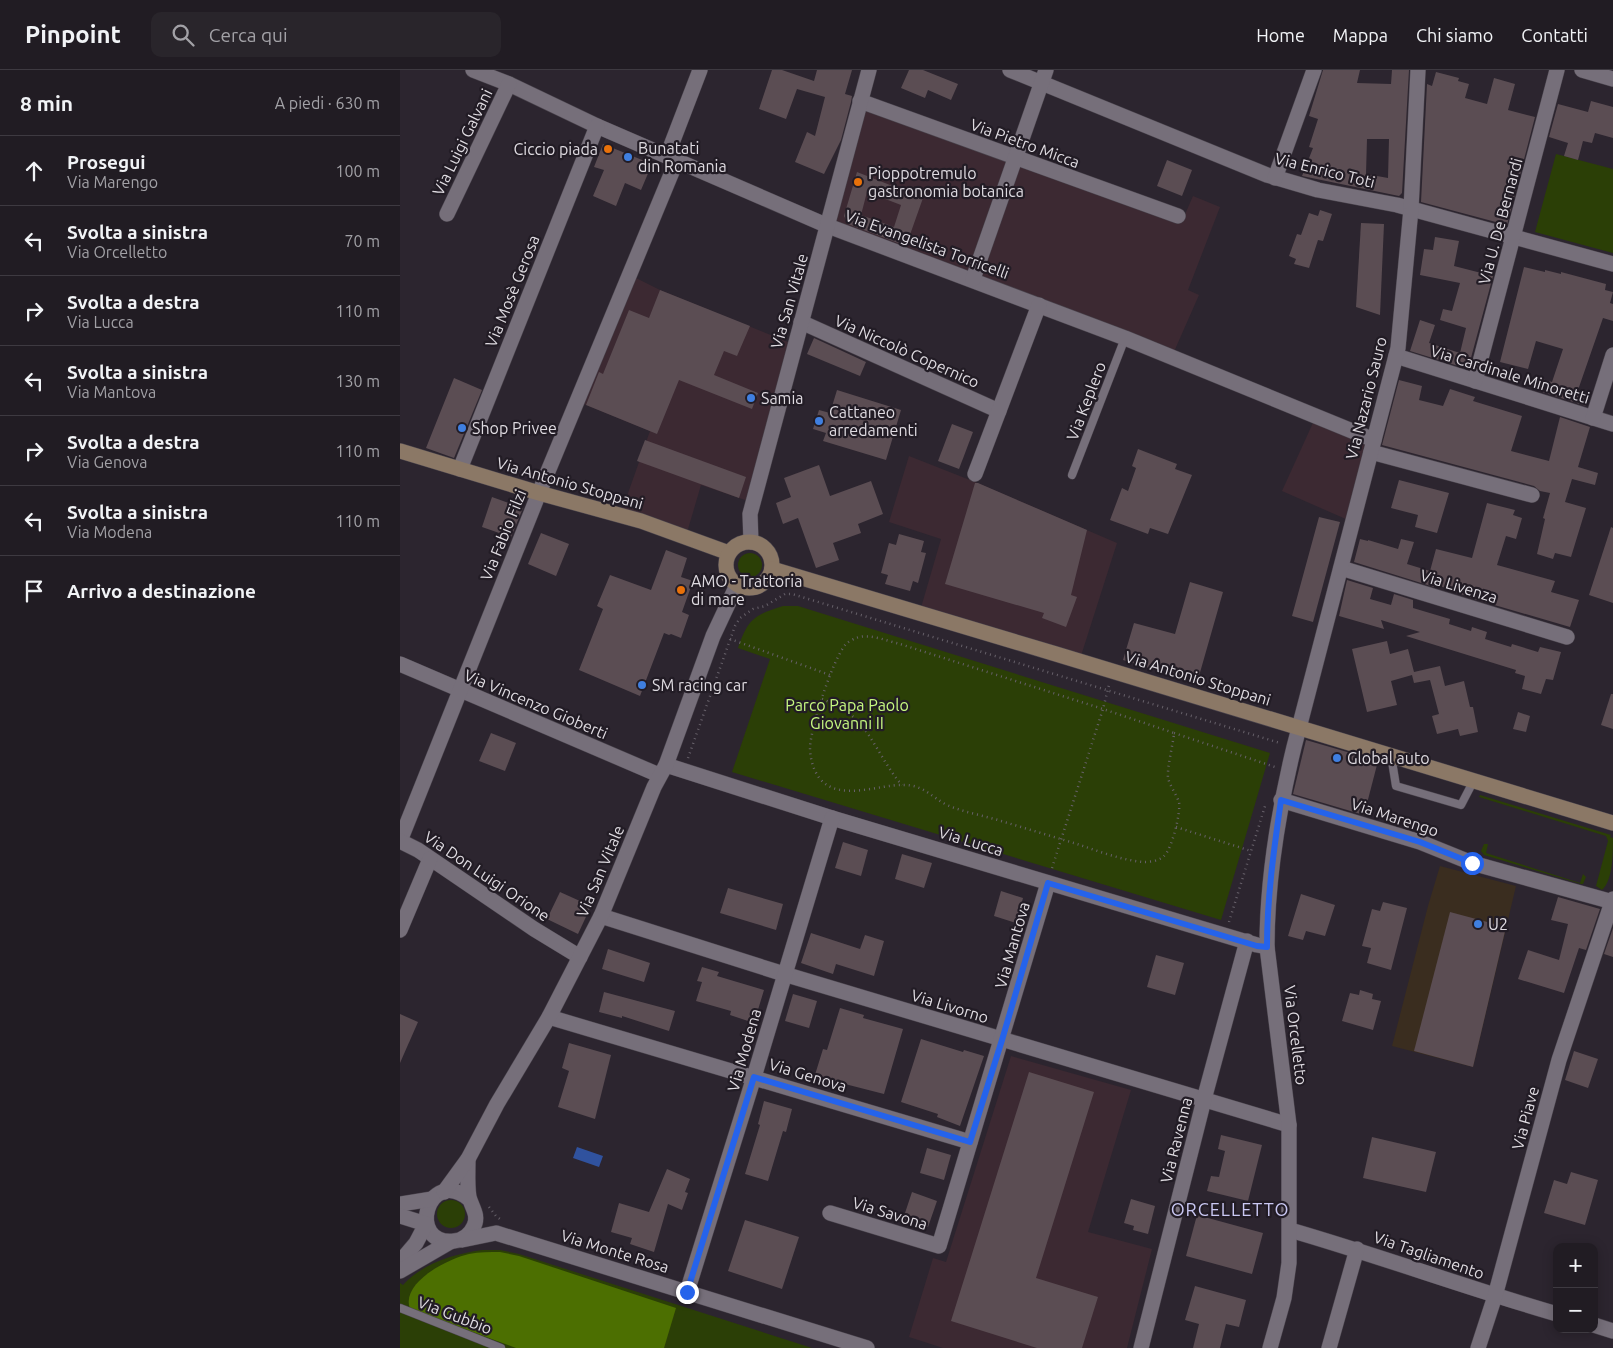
<!DOCTYPE html>
<html lang="it">
<meta charset="utf-8">
<style>
body{margin:0;font-family:Ubuntu,sans-serif;background:#29252b;color:#f1f3f6}
.controls{position:absolute;right:15px;bottom:15px;display:grid;overflow:hidden;border-radius:10px;box-shadow:0 2px 12px #0003}
.controls button{width:45px;height:45px;display:grid;place-items:center;padding:0;border:0;border-bottom:1px solid #3e3a41;background:#211c23;color:#f1f3f6;font:25px sans-serif}
.stop{position:absolute;width:15px;height:15px;margin:-11px;border:4px solid #2563eb;border-radius:50%;background:#fff}
.stop.end{background:#2563eb;border-color:#fff;box-shadow:0 1px 5px #0008}
.list{margin:0;padding:0;list-style:none}
h2{display:flex;justify-content:space-between;align-items:center;height:65px;margin:0;padding:0 20px;font-size:21px}
h2 small{font-size:16px;font-weight:400;color:#a2a1a6}
.list li{display:grid;grid-template-columns:32px 1fr auto;gap:15px;align-items:center;box-sizing:border-box;height:70px;padding:0 20px;border-top:1px solid #3e3a41}
.list b{display:block;font-size:19px;white-space:nowrap}
.list p{margin:0;font-size:16px;white-space:nowrap;color:#a2a1a6}
.list em{font-size:16px;font-style:normal;color:#a2a1a6}
.icon{flex:none;width:28px;height:28px;fill:none;stroke:currentColor;stroke-width:2;stroke-linecap:round;stroke-linejoin:round}
.map{position:relative;flex:none;width:1213px;height:1278px;overflow:hidden}
header{display:flex;align-items:center;gap:30px;box-sizing:border-box;height:70px;padding:0 25px;background:#211c23;border-bottom:1px solid #3e3a41}
header strong{font-size:24px}
nav{display:flex;gap:28px;margin-inline-start:auto;font-size:18px}
.search{width:350px;height:45px;background:#29252b;display:flex;align-items:center;gap:12px;box-sizing:border-box;padding:0 18px;border-radius:10px;color:#a2a1a6;font-size:19px}
main{display:flex}
aside{flex:1;background:#211c23}
.map>svg:first-child{display:block}
.commercial{fill:#3a2d1f}
.industrial{fill:#3c2932}
.green{fill:#2b3f06}
.forest{fill:#4c6f01}
.water{fill:#30529e}
.building{fill:#5b4d53;fill-rule:evenodd}
.lines{fill:none;stroke-linecap:round;stroke-linejoin:round}
.lane-casing{stroke:#49434c;stroke-width:9}
.street-casing{stroke:#49434c;stroke-width:16}
.secondary-casing{stroke:#49434c;stroke-width:16}
.path{stroke:#67616a;stroke-width:2.5;stroke-dasharray:1 4;stroke-linecap:butt}
.lane{stroke:#766f7a;stroke-width:8}
.street{stroke:#766f7a;stroke-width:15}
.secondary{stroke:#8b7866;stroke-width:15}
.route{stroke:#2563eb;stroke-width:6}
.food-dot{fill:#e8710a;stroke:#221c25;stroke-width:2}
.shop-dot{fill:#3f7fe0;stroke:#221c25;stroke-width:2}
.labels{text-anchor:middle;stroke-width:4.5;stroke-linejoin:round;paint-order:stroke}
.street-label{font-size:16px;fill:#dfdbe1;stroke:#221c25}
.poi-label{font-size:16px;fill:#dfdbe1;stroke:#221c25;text-anchor:start}
.park-label{font-size:16px;fill:#c6f880;stroke:#221c25}
.neighbourhood-label{font-size:18px;letter-spacing:1px;fill:#cac8f3;stroke:#221c25}
</style>
<header>
<strong>Pinpoint</strong>
<div class="search"><svg class="icon" aria-label="search" viewBox="0 0 24 24"><circle cx="10" cy="10" r="6"/><path d="M15 15l6 6"/></svg>Cerca qui</div>
<nav><a>Home</a><a>Mappa</a><a>Chi siamo</a><a>Contatti</a></nav>
</header>
<main>
<aside>
<h2>8 min<small>A piedi · 630 m</small></h2>
<ul class="list">
<li><svg class="icon" aria-label="ahead" viewBox="0 0 24 24"><path d="M12 20V5M6 11l6-6 6 6"/></svg><div><b>Prosegui</b><p>Via Marengo</p></div><em>100 m</em></li>
<li><svg class="icon" aria-label="left" viewBox="0 0 24 24"><path d="M17 20v-9H6M10 6l-5 5 5 5"/></svg><div><b>Svolta a sinistra</b><p>Via Orcelletto</p></div><em>70 m</em></li>
<li><svg class="icon" aria-label="right" viewBox="0 0 24 24"><path d="M7 20v-9h11M14 6l5 5-5 5"/></svg><div><b>Svolta a destra</b><p>Via Lucca</p></div><em>110 m</em></li>
<li><svg class="icon" aria-label="left" viewBox="0 0 24 24"><path d="M17 20v-9H6M10 6l-5 5 5 5"/></svg><div><b>Svolta a sinistra</b><p>Via Mantova</p></div><em>130 m</em></li>
<li><svg class="icon" aria-label="right" viewBox="0 0 24 24"><path d="M7 20v-9h11M14 6l5 5-5 5"/></svg><div><b>Svolta a destra</b><p>Via Genova</p></div><em>110 m</em></li>
<li><svg class="icon" aria-label="left" viewBox="0 0 24 24"><path d="M17 20v-9H6M10 6l-5 5 5 5"/></svg><div><b>Svolta a sinistra</b><p>Via Modena</p></div><em>110 m</em></li>
<li><svg class="icon" aria-label="arrive" viewBox="0 0 24 24"><path d="M6 21V4h12l-3 4 3 4H6"/></svg><div><b>Arrivo a destinazione</b></div></li>
</ul>
</aside>
<div class="map">
<svg width="1213" height="1278" viewBox="0 0 1213 1278">
<rect width="100%" height="100%" fill="#2c252f"/>
<!-- commercial -->
<path class="commercial" d="M1040 796 1116 816 1073 997 992 976 1028 836Z"/>
<!-- industrial -->
<g class="industrial">
<path d="M461 33 783 149 793 126 820 137 788 220 799 225 773 284 430 155Z"/>
<path d="M232 206 260 220 393 274 351 432 301 415 286 466 221 443 250 361 179 332Z"/>
<path d="M917 344 971 364 948 450 882 421Z"/>
<path d="M509 386 575 412 717 473 680 589 520 541 541 469 489 452Z"/>
<path d="M611 986 731 1020 688 1162 752 1179 727 1278H543L509 1267 533 1188 546 1192Z"/>
</g>
<!-- green -->
<g class="green">
<path d="M1156 84 1213 99V183L1135 162Z"/>
<circle cx="350" cy="495" r="12"/>
<path d="M383 536H398L870 683 821 850 332 702 370 589 338 578C348 549 354 545 383 536Z"/>
<path d="M1080 725 1211 765 1210 767 1213 768C1213 782 1213 811 1202 820L1196 816 1208 771 1206 766 1079 727Z"/>
<path d="M1084 774H1088L1086 783 1180 813 1183 804 1186 807 1183 814H1181L1084 785 1081 781Z"/>
<circle cx="51" cy="1144" r="14"/>
<path d="M82 1180H100L119 1184 412 1278H0V1213L3 1215C23 1193 54 1184 82 1180Z"/>
</g>
<!-- forest -->
<path class="forest" d="M100 1182 119 1186 276 1238 264 1278H116L10 1239C0 1212 50 1188 69 1184 79 1182 90 1182 100 1182Z"/>
<!-- water -->
<path class="water" d="M177 1077 203 1086 199 1097 173 1088Z"/>
<!-- building -->
<g class="building">
<path d="M372 0H382L414 11 417 0H452L445 24 452 26 451 32 441 70 424 104 395 92 407 62 415 66 425 27 397 19 386 49 359 39Z"/>
<path d="M509 0H523L558 14 551 30 528 20 525 28 501 18Z"/>
<path d="M923 0H960L957 13 991 14 992 0H1009L1002 123 999 126 902 106 913 78 909 77 918 49 909 46ZM967 69H989L988 108 966 104Z"/>
<path d="M1036 2 1059 8 1058 11 1069 14 1065 28 1087 34 1094 8 1115 14 1108 40 1135 47 1107 155 1021 132 1027 14 1032 16Z"/>
<path d="M1191 31 1213 37V68L1195 63 1192 73 1183 71 1178 90 1164 86 1168 73 1149 67 1158 34 1188 42Z"/>
<path d="M203 74 252 94 241 120 225 113 216 136 193 126 204 100 194 97Z"/>
<path d="M767 90 792 100 782 126 757 116Z"/>
<path d="M457 102 523 128 506 176 448 154 444 146ZM467 122 501 135 494 157 461 145Z"/>
<path d="M920 140 932 144 923 171 918 170 909 198 894 194 896 189 889 186 897 164 901 165 909 143 918 146Z"/>
<path d="M961 153 984 154 980 245 956 237Z"/>
<path d="M1035 167 1059 171 1054 196 1093 206 1068 299 1010 281 1020 250 1035 255 1029 273 1060 283 1066 258 1040 250 1043 239 1052 241 1060 213 1020 205 1024 179 1033 180Z"/>
<path d="M1124 197 1145 202V200L1161 204V202L1206 214 1205 220 1213 222 1210 233 1213 234V251L1203 248 1178 320 1189 324 1186 336 1136 320 1139 308 1152 312 1163 279 1136 271 1128 299 1100 292Z"/>
<path d="M260 220 350 256 337 286 324 281 314 305 358 323 352 339 279 310 257 364 186 335 199 302 203 304 229 240 249 248Z"/>
<path d="M414 268 466 292 460 306 407 284Z"/>
<path d="M54 308 82 320 54 388 26 378Z"/>
<path d="M999 310 1022 316 1019 330 1043 336 1050 319 1075 327 1073 331 1122 346 1111 381 1149 391 1160 347 1190 357 1178 397 1198 403 1195 415 1172 409 1165 432 1186 438 1171 487 1155 483 1153 489 1137 484 1145 449 1143 448 1150 423 1140 421 1134 416 982 375Z"/>
<path d="M437 320 501 340 486 390 423 371 426 363 413 359 419 340 430 343Z"/>
<path d="M552 354 573 362 559 399 538 391Z"/>
<path d="M245 370 346 407 339 428 237 391Z"/>
<path d="M738 379 777 394 775 399 792 405 768 464 750 458 748 464 710 450 722 418 728 421 736 398 732 396Z"/>
<path d="M419 395 430 426 471 411 483 444 458 454 461 463 433 473 439 490 416 498 398 448 383 454 376 433 391 427 384 408Z"/>
<path d="M999 410 1049 423 1037 463 1015 457 1018 445 991 438Z"/>
<path d="M575 413H578L687 460 671 525 677 527 666 557 642 548 644 543 545 514Z"/>
<path d="M92 427 123 438 111 467 82 457Z"/>
<path d="M1087 433 1115 440 1113 445 1122 448 1116 469 1106 466 1097 495 1155 511 1151 522 1179 530 1170 557 1074 529 1035 514 1034 517 954 492 960 469 968 471V470L998 479 1001 469 1014 472 1007 494 1030 501 1036 479 1072 488Z"/>
<path d="M919 447 940 452 913 552 892 546Z"/>
<path d="M1211 457 1213 458V533L1189 525Z"/>
<path d="M141 463 169 474 156 506 128 494Z"/>
<path d="M499 464 524 471 521 482 526 483 518 513 513 511 510 521 485 514 488 505 481 503 489 473 496 475Z"/>
<path d="M266 480 287 488 281 507 293 511 282 542 289 545 281 568 271 564 269 565 264 563 240 626 179 600 203 539 197 536 210 505 251 520Z"/>
<path d="M947 510 973 518 970 529 991 535 994 524 1013 530V538L1050 549 1049 554 1071 561 1072 557 1087 562 1085 569 1111 577 1112 574 1138 582 1140 577 1161 582 1153 610 1146 609 1141 624 1122 619 1125 606 1115 603 1116 600 1006 566 1020 562 981 550 984 559 939 546Z"/>
<path d="M790 512 823 522 797 613 723 590 734 553 775 564Z"/>
<path d="M987 571 990 584 1008 579 1014 602 1040 596 1045 616 1064 611 1070 637H1073L1078 662 1060 666 1058 659 1037 664 1032 646 1039 644 1030 610 1014 613 1012 605 991 611 997 635 967 642 952 579Z"/>
<path d="M1211 624H1213V659L1201 655Z"/>
<path d="M1118 642 1130 646 1126 662 1113 659Z"/>
<path d="M91 663 116 673 105 701 79 691Z"/>
<path d="M906 670 978 691 964 745 893 724Z"/>
<path d="M443 772 468 780 461 806 435 798Z"/>
<path d="M502 784 532 793 524 818 495 809Z"/>
<path d="M328 818 383 834 376 860 320 843Z"/>
<path d="M601 821 623 828 616 853 594 846Z"/>
<path d="M160 822 191 836 178 864 147 849Z"/>
<path d="M901 824 935 835 925 866 906 861 903 870 888 866Z"/>
<path d="M1158 827 1200 839 1186 880 1179 878 1164 923 1118 909 1128 880 1159 890 1168 854 1151 850Z"/>
<path d="M983 832 1007 838 991 900 967 893 971 878 962 876 972 839 980 841Z"/>
<path d="M1050 842 1106 857 1073 997 1014 981Z"/>
<path d="M1213 858V887L1204 884Z"/>
<path d="M411 863 460 879 465 865 484 871 474 906 436 894 433 904 401 893Z"/>
<path d="M208 879 250 893 244 912 202 899Z"/>
<path d="M756 885 784 893 775 925 747 917Z"/>
<path d="M302 897 319 902 317 906 364 920 354 953 330 945 331 941 296 931 302 912 297 911Z"/>
<path d="M960 920 973 924 972 929 981 931 973 960 942 951 950 923 959 925Z"/>
<path d="M204 922 275 941 269 961 222 946V948L199 942Z"/>
<path d="M393 924 417 931 409 958 385 951Z"/>
<path d="M440 938 464 945 463 948 503 959 484 1024 441 1013 440 1016 414 1008 423 979 427 980Z"/>
<path d="M0 944 18 952 0 993Z"/>
<path d="M521 969 563 982 564 980 584 986 560 1056 537 1047 538 1044 501 1032Z"/>
<path d="M169 973 211 985 195 1049 158 1037 169 1001 162 998Z"/>
<path d="M1174 981 1198 989 1188 1018 1165 1010Z"/>
<path d="M629 1002 694 1022 636 1208 698 1227 682 1278H637L551 1251Z"/>
<path d="M364 1031 392 1039 386 1062 383 1061 368 1111 345 1104 360 1055 358 1054Z"/>
<path d="M821 1065 862 1075 848 1131 807 1121 811 1106 819 1107 825 1081 818 1079Z"/>
<path d="M972 1067 1036 1082 1026 1122 963 1108Z"/>
<path d="M527 1078 551 1085 544 1110 520 1103Z"/>
<path d="M267 1099 290 1109 285 1122 288 1123 282 1140 268 1134 254 1182 230 1174 232 1168 211 1162 219 1133 249 1142Z"/>
<path d="M1171 1102 1198 1110 1185 1155 1144 1143 1154 1110 1167 1114Z"/>
<path d="M512 1122 537 1131 528 1157 503 1149Z"/>
<path d="M731 1129 755 1136 748 1164 733 1160 734 1156 724 1153Z"/>
<path d="M797 1145 863 1163 852 1204 786 1186Z"/>
<path d="M345 1150 399 1167 382 1219 328 1201Z"/>
<path d="M795 1216 846 1230 839 1257 826 1254 820 1278H793L799 1254 785 1250Z"/>
</g>
<g class="lines">
<!-- lane casing -->
<g class="lane-casing">
<g id="lane">
<path d="M672 405 725 268"/>
<path d="M991 685 996 716 1061 735 1074 710"/>
<path d="M0 1238 101 1278"/>
</g>
</g>
<!-- street casing -->
<g class="street-casing">
<g id="street">
<path d="M73 0 109 14 197 56 428 156 725 268 974 370"/>
<path d="M610 0 867 105 918 120 997 135 1213 194"/>
<path d="M1182 0 1213 9"/>
<path d="M460 31 778 146"/>
<path d="M267 86 300 0"/>
<path d="M875 108 914 0"/>
<path d="M47 144 109 14"/>
<path d="M573 209 646 0"/>
<path d="M401 252 599 341"/>
<path d="M996 286 1213 354"/>
<path d="M1075 311 1157 0"/>
<path d="M1193 348 1213 285"/>
<path d="M971 382 1132 425"/>
<path d="M60 399 197 56"/>
<path d="M575 404 639 235"/>
<path d="M351 472 350 444 469 0"/>
<path d="M941 498 1167 567"/>
<path d="M0 594 259 705"/>
<path d="M266 695 432 748 857 875 867 877"/>
<path d="M881 730 1020 772 1072 793 1213 832"/>
<path d="M0 771 139 423 277 90"/>
<path d="M0 771 18 780 134 859 180 887"/>
<path d="M201 846 384 904 889 1055"/>
<path d="M0 860 30 789"/>
<path d="M149 947 570 1072"/>
<path d="M68 1089C68 1102 67 1115 69 1127 72 1138 79 1145 74 1156 70 1165 63 1170 54 1171 6 1176 27 1095 69 1129"/>
<path d="M44 1122 68 1089 97 1034 149 947 201 846 254 717 266 695 313 566 337 515"/>
<path d="M0 1134 32 1129"/>
<path d="M430 1143 539 1176 648 813"/>
<path d="M0 1146 26 1154 16 1173 0 1192"/>
<path d="M890 1160C980 1186 1067 1218 1157 1244"/>
<path d="M62 1170 96 1163 467 1278"/>
<path d="M0 1201 50 1172"/>
<path d="M287 1222 354 1007 432 748"/>
<path d="M1194 1255 1213 1261"/>
<path d="M741 1278 806 1022 847 871"/>
<path d="M870 1278 884 1228 889 1193V1055L867 877C867 809 878 743 894 677L998 278 1011 139 1018 0"/>
<path d="M929 1278 957 1179"/>
<path d="M1078 1278 1095 1226 1159 990 1213 829"/>
</g>
</g>
<!-- secondary casing -->
<g class="secondary-casing">
<g id="secondary">
<path d="M0 381 139 423 241 451 329 483"/>
<circle cx="349" cy="495" r="23"/>
<path d="M372 499 656 584 1213 753"/>
</g>
</g>
<!-- path -->
<g class="path">
<path d="M330 569 430 605"/>
<path d="M422 629C432 633 442 638 450 644 473 663 482 693 502 715"/>
<path d="M774 663 875 697"/>
<path d="M288 688 335 556 340 548 353 539 365 536 385 524H392L880 673"/>
<path d="M776 757 851 781"/>
<path d="M652 798 703 639 774 663C773 675 767 697 768 708 770 716 776 724 779 732 781 742 772 779 764 786 759 791 750 792 743 792 721 790 698 781 677 774 651 766 624 758 598 750 581 745 563 742 547 735 531 727 524 715 504 715 480 714 440 732 420 709 413 700 410 688 410 677 411 657 433 588 446 574 448 572 453 569 456 568 469 563 487 571 500 574L703 639 709 615"/>
<path d="M829 852 866 733"/>
<path d="M89 1137 96 1146 100 1149"/>
</g>
<!-- lane -->
<use href="#lane" class="lane"/>
<!-- street -->
<use href="#street" class="street"/>
<!-- secondary -->
<use href="#secondary" class="secondary"/>
</g>
<g class="lines">
<!-- route -->
<path class="route" d="M287 1222 354 1007 570 1072 602 970 648 813 857 876 867 877C867 827 874 779 881 730L1020 772 1072 793"/>
</g>
<!-- markers -->
<g class="food-dot">
<circle cx="208" cy="79" r="5"/>
<circle cx="458" cy="112" r="5"/>
<circle cx="281" cy="520" r="5"/>
</g>
<g class="shop-dot">
<circle cx="228" cy="87" r="5"/>
<circle cx="351" cy="328" r="5"/>
<circle cx="419" cy="351" r="5"/>
<circle cx="62" cy="358" r="5"/>
<circle cx="242" cy="615" r="5"/>
<circle cx="937" cy="688" r="5"/>
<circle cx="1078" cy="854" r="5"/>
</g>
<g class="labels">
<!-- street labels -->
<g class="street-label">
<text transform="translate(62 72) rotate(-64)" y="6">Via Luigi Galvani</text>
<text transform="translate(625 73) rotate(20)" y="6">Via Pietro Micca</text>
<text transform="translate(925 100) rotate(14)" y="6">Via Enrico Toti</text>
<text transform="translate(1100 151) rotate(-75)" y="6">Via U. De Bernardi</text>
<text transform="translate(527 174) rotate(20)" y="6">Via Evangelista Torricelli</text>
<text transform="translate(112 221) rotate(-68)" y="6">Via Mosè Gerosa</text>
<text transform="translate(389 231) rotate(-74)" y="6">Via San Vitale</text>
<text transform="translate(507 281) rotate(24)" y="6">Via Niccolò Copernico</text>
<text transform="translate(1110 304) rotate(17)" y="6">Via Cardinale Minoretti</text>
<text transform="translate(966 328) rotate(-76)" y="6">Via Nazario Sauro</text>
<text transform="translate(686 331) rotate(-69)" y="6">Via Keplero</text>
<text transform="translate(170 413) rotate(16)" y="6">Via Antonio Stoppani</text>
<text transform="translate(103 465) rotate(-68)" y="6">Via Fabio Filzi</text>
<text transform="translate(1059 516) rotate(17)" y="6">Via Livenza</text>
<text transform="translate(798 608) rotate(17)" y="6">Via Antonio Stoppani</text>
<text transform="translate(136 634) rotate(23)" y="6">Via Vincenzo Gioberti</text>
<text transform="translate(995 747) rotate(18)" y="6">Via Marengo</text>
<text transform="translate(571 771) rotate(17)" y="6">Via Lucca</text>
<text transform="translate(200 801) rotate(-67)" y="6">Via San Vitale</text>
<text transform="translate(87 806) rotate(34)" y="6">Via Don Luigi Orione</text>
<text transform="translate(612 875) rotate(-74)" y="6">Via Mantova</text>
<text transform="translate(550 936) rotate(17)" y="6">Via Livorno</text>
<text transform="translate(896 965) rotate(83)" y="6">Via Orcelletto</text>
<text transform="translate(344 980) rotate(-74)" y="6">Via Modena</text>
<text transform="translate(408 1005) rotate(17)" y="6">Via Genova</text>
<text transform="translate(1125 1048) rotate(-75)" y="6">Via Piave</text>
<text transform="translate(776 1070) rotate(-76)" y="6">Via Ravenna</text>
<text transform="translate(490 1143) rotate(17)" y="6">Via Savona</text>
<text transform="translate(215 1181) rotate(17)" y="6">Via Monte Rosa</text>
<text transform="translate(1029 1185) rotate(19)" y="6">Via Tagliamento</text>
<text transform="translate(55 1245) rotate(21)" y="6">Via Gubbio</text>
</g>
<!-- poi labels -->
<g class="poi-label">
<text x="238" y="84">Bunatati<tspan x="238" dy="18">din Romania</tspan></text>
<text x="198" y="85" text-anchor="end">Ciccio piada</text>
<text x="468" y="109">Pioppotremulo<tspan x="468" dy="18">gastronomia botanica</tspan></text>
<text x="361" y="334">Samia</text>
<text x="429" y="348">Cattaneo<tspan x="429" dy="18">arredamenti</tspan></text>
<text x="72" y="364">Shop Privee</text>
<text x="291" y="517">AMO - Trattoria<tspan x="291" dy="18">di mare</tspan></text>
<text x="252" y="621">SM racing car</text>
<text x="947" y="694">Global auto</text>
<text x="1088" y="860">U2</text>
</g>
<!-- park labels -->
<g class="park-label">
<text x="447" y="641">Parco Papa Paolo<tspan x="447" dy="18">Giovanni II</tspan></text>
</g>
<!-- neighbourhood labels -->
<g class="neighbourhood-label">
<text x="830" y="1146">ORCELLETTO</text>
</g>
</g>
</svg>
<div class="controls">
<button>+</button>
<button>−</button>
</div>
<div class="stop" style="left:1072px;top:793px"></div>
<div class="stop end" style="left:287px;top:1222px"></div>
</div>
</main>
